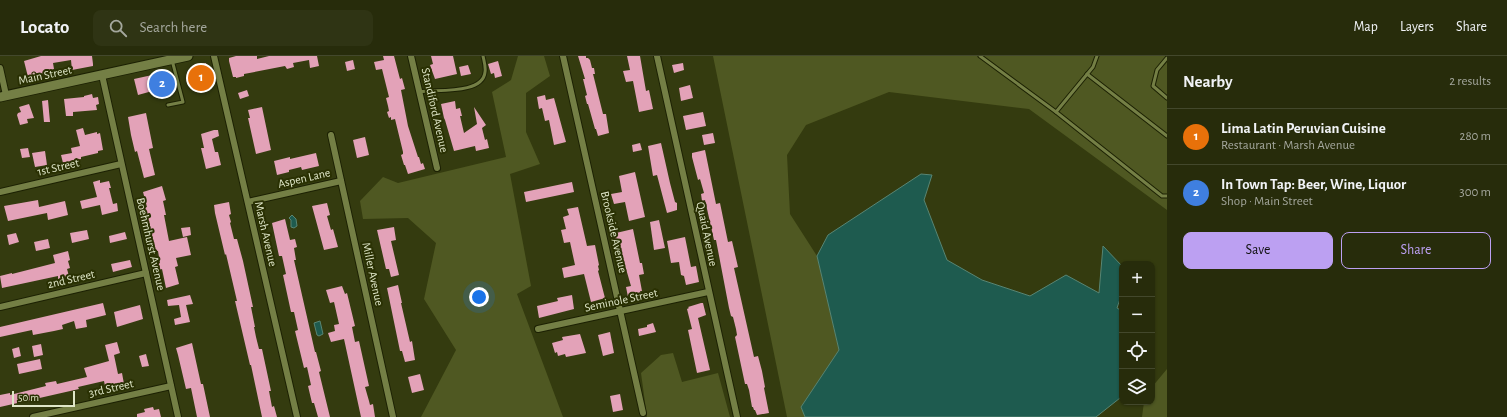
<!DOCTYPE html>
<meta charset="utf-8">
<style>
body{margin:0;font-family:"Alegreya Sans",sans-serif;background:#2f3414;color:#f1f3f6}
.controls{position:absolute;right:12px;bottom:12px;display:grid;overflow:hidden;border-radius:8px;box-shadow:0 1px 3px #0004}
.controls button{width:36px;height:36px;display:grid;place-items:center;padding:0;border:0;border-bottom:1px solid #43482c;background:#272c0b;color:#f1f3f6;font:20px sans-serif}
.scale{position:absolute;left:12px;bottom:10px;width:63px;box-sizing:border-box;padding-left:4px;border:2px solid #dfe6c8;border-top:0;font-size:11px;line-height:14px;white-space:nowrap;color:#dfe6c8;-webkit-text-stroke:3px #2a3103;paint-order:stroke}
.you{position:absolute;left:479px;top:241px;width:14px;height:14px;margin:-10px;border:3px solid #fff;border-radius:50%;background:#1a73e8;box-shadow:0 0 0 6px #1a73e833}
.badge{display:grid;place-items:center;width:26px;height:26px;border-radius:50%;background:#bca0f2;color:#fff;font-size:13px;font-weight:700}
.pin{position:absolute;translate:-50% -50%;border:2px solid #fff;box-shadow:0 1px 4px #0006}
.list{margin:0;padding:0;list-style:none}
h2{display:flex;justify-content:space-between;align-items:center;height:52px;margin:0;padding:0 16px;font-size:17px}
h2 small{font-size:13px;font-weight:400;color:#a4a79d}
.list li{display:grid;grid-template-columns:26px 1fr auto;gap:12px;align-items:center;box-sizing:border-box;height:56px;padding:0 16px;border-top:1px solid #43482c}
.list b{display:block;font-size:15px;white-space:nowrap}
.list p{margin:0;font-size:13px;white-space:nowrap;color:#a4a79d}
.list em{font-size:13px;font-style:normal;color:#a4a79d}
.actions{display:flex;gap:8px;padding:12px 16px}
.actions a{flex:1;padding:9px 0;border:1px solid #bca0f2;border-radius:8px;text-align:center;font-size:14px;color:#bca0f2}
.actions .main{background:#bca0f2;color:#111}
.icon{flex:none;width:22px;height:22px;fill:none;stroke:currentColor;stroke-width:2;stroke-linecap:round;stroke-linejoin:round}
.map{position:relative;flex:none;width:1167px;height:361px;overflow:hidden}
header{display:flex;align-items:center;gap:24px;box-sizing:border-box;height:56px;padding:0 20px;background:#272c0b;border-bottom:1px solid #43482c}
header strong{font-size:19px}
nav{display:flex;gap:22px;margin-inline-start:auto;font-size:14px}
.search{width:280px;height:36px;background:#2f3414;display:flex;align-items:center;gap:10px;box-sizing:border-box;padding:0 14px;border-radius:8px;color:#a4a79d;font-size:15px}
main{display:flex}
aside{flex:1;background:#272c0b}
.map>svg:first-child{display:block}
.green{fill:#4f5822}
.water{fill:#1e5b4f;stroke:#588573}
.building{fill:#e3a2b8}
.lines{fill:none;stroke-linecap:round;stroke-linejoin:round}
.lane-casing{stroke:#1c2103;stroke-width:5}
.street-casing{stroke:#1c2103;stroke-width:8}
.secondary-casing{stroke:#1c2103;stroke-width:11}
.lane{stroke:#747f45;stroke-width:3}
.street{stroke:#747f45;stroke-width:6}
.secondary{stroke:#747f45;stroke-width:9}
.labels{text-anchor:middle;stroke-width:4;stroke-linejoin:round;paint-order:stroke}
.street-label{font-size:12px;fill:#dfe6c8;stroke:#2a3103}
</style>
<header>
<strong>Locato</strong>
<div class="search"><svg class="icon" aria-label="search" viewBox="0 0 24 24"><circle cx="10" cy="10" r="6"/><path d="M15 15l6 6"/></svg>Search here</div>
<nav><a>Map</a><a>Layers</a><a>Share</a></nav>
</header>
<main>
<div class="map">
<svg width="1167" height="361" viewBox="0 0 1167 361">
<rect width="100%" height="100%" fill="#343b0f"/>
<!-- green -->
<g class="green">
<path d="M518 0H544L550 20 526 37V76L540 108 510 118 531 230 517 238 563 361H421L456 294 424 243 436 187 408 162 363 163 360 145 383 121 398 127 506 101 492 36 511 24Z"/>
<path d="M713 0H1167V154L1029 53 889 36 806 69 787 99 790 158 817 200 839 294 801 351 805 361H787Z"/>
<path d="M673 297 682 326 718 317 730 361H647L641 317 661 299Z"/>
<path d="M1167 313V361H1142L1144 346H1152V331Z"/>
</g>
<!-- water -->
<g class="water">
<path d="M921 118 932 119 924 144 947 204 982 224 1030 240 1066 219 1099 237 1103 190 1122 210V237L1117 252 1122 255V340L1120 342 1096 361H805L801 351 839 294 817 200 828 179Z"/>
<path d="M292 159 296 163 297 170 294 172 291 171V164L289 162Z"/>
<path d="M320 265 323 278 319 280 317 279 314 267Z"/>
</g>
<!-- building -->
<g class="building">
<path d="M41 0H92L93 8V10L72 14 71 4 53 7 54 13 50 14V16L28 21 24 5Z"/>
<path d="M236 0H257V3L269 0H317L319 10 310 12 309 4 293 7 294 11 287 13 285 10 244 18V20L236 22V21H233L229 5V2Z"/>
<path d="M383 0H394L400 23 402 22 405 33 401 34 408 70 418 101H419L421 108 423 107 425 113 408 118 405 109H404L401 99 403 98V96L395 63 391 64V61L389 62 387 56 389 55 388 50 386 42 389 41 382 13 376 14 374 6 384 4Z"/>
<path d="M431 0H453L457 18 435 23 430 9 433 8Z"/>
<path d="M578 0H586V2H588L590 4 592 12H594L595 18H593L603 58H606L609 77 598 80 596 73H595L588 48H587L585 40 587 39 583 23H585Z"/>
<path d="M627 0H640L646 35 649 34 653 53 639 56 633 25 626 26 623 15 630 14Z"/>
<path d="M353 4 355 13 347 15 345 6Z"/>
<path d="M498 5 502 20 495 22 494 17 491 18 488 8Z"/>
<path d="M206 7 211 30 202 32 203 35 196 36 191 14 196 13 197 9Z"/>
<path d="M683 7 684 14 674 17 672 9Z"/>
<path d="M468 9 471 18 461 20 459 11Z"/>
<path d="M166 16 171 35 158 40 156 34 138 39 134 23Z"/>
<path d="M690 29 693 42 681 45 679 32Z"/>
<path d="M247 34 249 40 240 43 238 37Z"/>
<path d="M92 38 93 42 98 41 99 48 96 49 97 54 73 56V60H66L64 43 84 41V40Z"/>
<path d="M545 39 546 44 554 42 566 86 554 89 549 64 545 65 542 52 539 53 537 41Z"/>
<path d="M48 44 50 66H44L42 45Z"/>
<path d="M455 45 456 53 460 52 462 60H460L464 77 477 68 474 51 486 69 482 72 485 84 487 83 489 92 476 95 475 90 454 95 445 64 444 62 441 48Z"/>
<path d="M29 48 34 62 27 63 28 67 20 69 17 59 18 57 21 56 19 51Z"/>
<path d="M262 51 271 94 256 98 248 62H250L248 54Z"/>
<path d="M703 56 706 70 686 74 683 60Z"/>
<path d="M146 57 153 92 149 93 155 119 144 122 137 95 135 96 131 79 128 61Z"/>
<path d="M83 72 85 79 97 76V78L100 77 103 94 98 95V97L81 101V103L63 107 61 99 72 97 71 92 80 90 76 74Z"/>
<path d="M214 74H218L219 80 212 83 215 96H218L221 109 206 113 201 92H204L201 78Z"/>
<path d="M713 77 715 87 704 89 702 79Z"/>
<path d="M365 81 369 99 357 102 353 84Z"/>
<path d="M640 87 642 94 633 96 632 89Z"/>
<path d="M661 87 670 127 675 146 677 147V154L667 157 657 119 653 120 648 90Z"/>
<path d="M28 92 30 101 22 102 20 93Z"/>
<path d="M705 94 716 148 720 147 728 186 732 185 738 211 734 212 754 301 758 300 762 315 765 331 764 332 769 357 757 359 755 354H754L753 351H752L749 334 747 328H745L735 281 737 279 736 273 733 261 731 260 729 252 716 184H714L705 144 702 145 701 138 704 137 700 123 698 124 692 101V97Z"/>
<path d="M45 95 47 109 35 111 32 97Z"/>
<path d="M316 97 319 110 302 114 301 111 289 114V116L277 119 274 105 290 101V103Z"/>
<path d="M635 116 645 161 629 165 625 146 614 148 611 138 622 136 619 120Z"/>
<path d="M100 124V127L109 125 111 132H109L113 148 117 147 118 155 102 159 100 149 82 153 80 145 97 141 93 126Z"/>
<path d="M572 126 574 136 526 146 524 136Z"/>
<path d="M162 130 166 144 163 145 166 159H164L169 185 187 181 191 199 176 202 178 210 175 211 179 228 166 232 162 213 159 214 158 208 160 207 158 195H154L150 178 148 179 146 170 149 169 144 152 147 151 143 136Z"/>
<path d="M38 144 39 151 65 145 68 159 48 164 47 157 8 165 4 150Z"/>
<path d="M229 146 231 158 229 159 231 166 230 167 234 183H237L243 205 253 251H251L255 271H254L256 281 259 293H262L271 335H269L272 351 274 350 277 361H262L251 309H250L235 245H237L226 198 225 199 215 157 214 149Z"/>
<path d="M327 147 330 159 327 160 331 174 333 173 338 191 324 194 312 150Z"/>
<path d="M578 151 587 190 595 189 599 209 598 210 599 214 598 215 605 242 591 246 584 218 564 222 562 212 575 209 570 186 564 187 561 174 566 173 563 161 569 159 567 153Z"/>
<path d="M285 163 290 184 295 183 297 191 294 192 296 204H294L315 296H316L321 315 319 316 330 361H318L314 347H312L308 330 311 329 307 311 304 312 295 275 298 274 294 256H291L283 219 286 218 282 200H279L272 167Z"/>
<path d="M659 164 665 192 654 194 650 166Z"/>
<path d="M190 171 191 179 183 181 181 172Z"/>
<path d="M394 171 396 184 391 185 399 219 391 221 389 213H386L377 174Z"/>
<path d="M633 173 640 207H642L644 218 639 219 642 235H640L641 238 628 241 626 231 631 230 624 206H619L614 179H616V177Z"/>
<path d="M87 174 89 183 72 187 70 177Z"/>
<path d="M125 176 127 183 110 187 109 180Z"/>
<path d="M16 177 19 186 9 189 7 179Z"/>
<path d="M685 181 691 211 696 210 699 226 686 229 684 220 681 219 679 206 671 207 667 185Z"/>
<path d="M48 183 50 192 36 195 34 186Z"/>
<path d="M68 195 70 204 68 205 70 212 67 213 69 220 58 223V220L2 232 0 220 12 217V218L55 207 53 199Z"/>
<path d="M130 204 132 211 113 216 111 208Z"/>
<path d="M398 229 402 247H401L410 286 412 285 415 304 405 306 402 295H400L387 232Z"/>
<path d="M342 230 345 238 347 237 355 270 352 271 355 286 359 285 369 330 365 331 369 345 370 349 373 348 375 361H361L344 283 331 286 328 277 335 275 334 269 339 268 334 246 330 247 326 234Z"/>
<path d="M190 239 193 248 186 249 190 266 175 269 174 263 181 261 179 249 168 250 167 244Z"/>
<path d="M572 239 574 253 539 262 537 250 558 245 557 242Z"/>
<path d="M103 247 106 259 86 264 87 271 76 273 74 265 62 269 63 273 54 275 33 279 32 274 0 281V271Z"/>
<path d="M701 247H703L706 259 698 262 710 314 697 317 688 274 692 273 687 253 689 252 688 251Z"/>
<path d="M140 249 143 263 117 271 114 256Z"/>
<path d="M653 267 656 276 639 280 638 273 647 271V269Z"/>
<path d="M610 276 614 297 603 300 598 279Z"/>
<path d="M580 278 586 297 566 301 565 298 558 300 557 296 555 297 552 287 563 284 562 281Z"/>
<path d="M117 286 120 297 114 299 118 318 122 317 124 328 114 330V328L105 330 104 325 78 331 79 333 0 351V339L10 337V339L46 330 45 327 56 325 57 328 87 321 84 312 109 305 105 289Z"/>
<path d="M192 287 201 328H203L210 361H197L191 332 186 333 178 299 176 292Z"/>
<path d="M41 288 43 299 34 301 32 290Z"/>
<path d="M19 291 21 300 14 302 12 293Z"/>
<path d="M146 298 149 310 142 311 139 300Z"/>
<path d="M40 303 42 313 19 318 17 308Z"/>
<path d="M420 318 424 334 412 337 408 321Z"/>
<path d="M620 338 623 354 613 356 610 340Z"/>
<path d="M153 351 154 354 159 353 161 361H137V358L145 356 144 353Z"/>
</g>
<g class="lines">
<!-- lane casing -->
<g class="lane-casing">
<g id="lane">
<path d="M980 0 1056 56 1093 11 1097 0"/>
<path d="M1167 2 1157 14 1153 30 1167 42"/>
<path d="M1087 18 1167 80"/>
<path d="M420 36C434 33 483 39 485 16 486 11 484 5 483 0"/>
<path d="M168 49 183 46 172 4"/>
<path d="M1056 56 1162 140H1167"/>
</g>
</g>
<!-- street casing -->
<g class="street-casing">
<g id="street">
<path d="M214 0 297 361"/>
<path d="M411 0 437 112"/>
<path d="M563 0 643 357"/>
<path d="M657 0 737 361"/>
<path d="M0 12 6 39"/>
<path d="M102 19 178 361"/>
<path d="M331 79 393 361"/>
<path d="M0 136 121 108"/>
<path d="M248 146 341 125"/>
<path d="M0 251 146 217"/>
<path d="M538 273 708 236"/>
<path d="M33 361 171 330"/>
</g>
</g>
<!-- secondary casing -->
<g class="secondary-casing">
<path id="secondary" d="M0 41 188 0"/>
</g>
<!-- lane -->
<use href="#lane" class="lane"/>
<!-- street -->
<use href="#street" class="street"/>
<!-- secondary -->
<use href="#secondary" class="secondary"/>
</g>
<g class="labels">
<!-- street labels -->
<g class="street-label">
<text transform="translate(45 19) rotate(-12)" y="4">Main Street</text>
<text transform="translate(435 54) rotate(77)" y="4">Standiford Avenue</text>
<text transform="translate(58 111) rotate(-13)" y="4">1st Street</text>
<text transform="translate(304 122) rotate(-13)" y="4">Aspen Lane</text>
<text transform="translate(614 176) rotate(77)" y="4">Brookside Avenue</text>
<text transform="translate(266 178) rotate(77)" y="4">Marsh Avenue</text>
<text transform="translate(707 178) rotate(78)" y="4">Quaid Avenue</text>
<text transform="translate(151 188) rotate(77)" y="4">Boehmhurst Avenue</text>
<text transform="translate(373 218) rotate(78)" y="4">Miller Avenue</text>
<text transform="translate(71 223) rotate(-13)" y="4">2nd Street</text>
<text transform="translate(621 244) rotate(-12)" y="4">Seminole Street</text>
<text transform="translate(111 332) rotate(-13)" y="4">3rd Street</text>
</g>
</g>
</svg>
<div class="controls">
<button>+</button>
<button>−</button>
<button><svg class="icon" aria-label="locate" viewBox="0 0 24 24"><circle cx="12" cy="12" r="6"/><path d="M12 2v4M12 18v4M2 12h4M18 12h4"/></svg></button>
<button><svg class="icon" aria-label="layers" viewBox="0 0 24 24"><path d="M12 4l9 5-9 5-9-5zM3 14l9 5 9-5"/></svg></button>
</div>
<div class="scale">50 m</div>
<div class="you"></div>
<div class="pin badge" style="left:201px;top:22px;background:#e8710a">1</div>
<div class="pin badge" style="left:162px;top:28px;background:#3f7fe0">2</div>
</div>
<aside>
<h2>Nearby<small>2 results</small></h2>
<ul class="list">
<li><span class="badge" style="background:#e8710a">1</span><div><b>Lima Latin Peruvian Cuisine</b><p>Restaurant · Marsh Avenue</p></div><em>280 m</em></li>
<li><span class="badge" style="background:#3f7fe0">2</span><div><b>In Town Tap: Beer, Wine, Liquor</b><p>Shop · Main Street</p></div><em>300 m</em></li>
</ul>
<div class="actions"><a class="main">Save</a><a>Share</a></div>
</aside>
</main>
